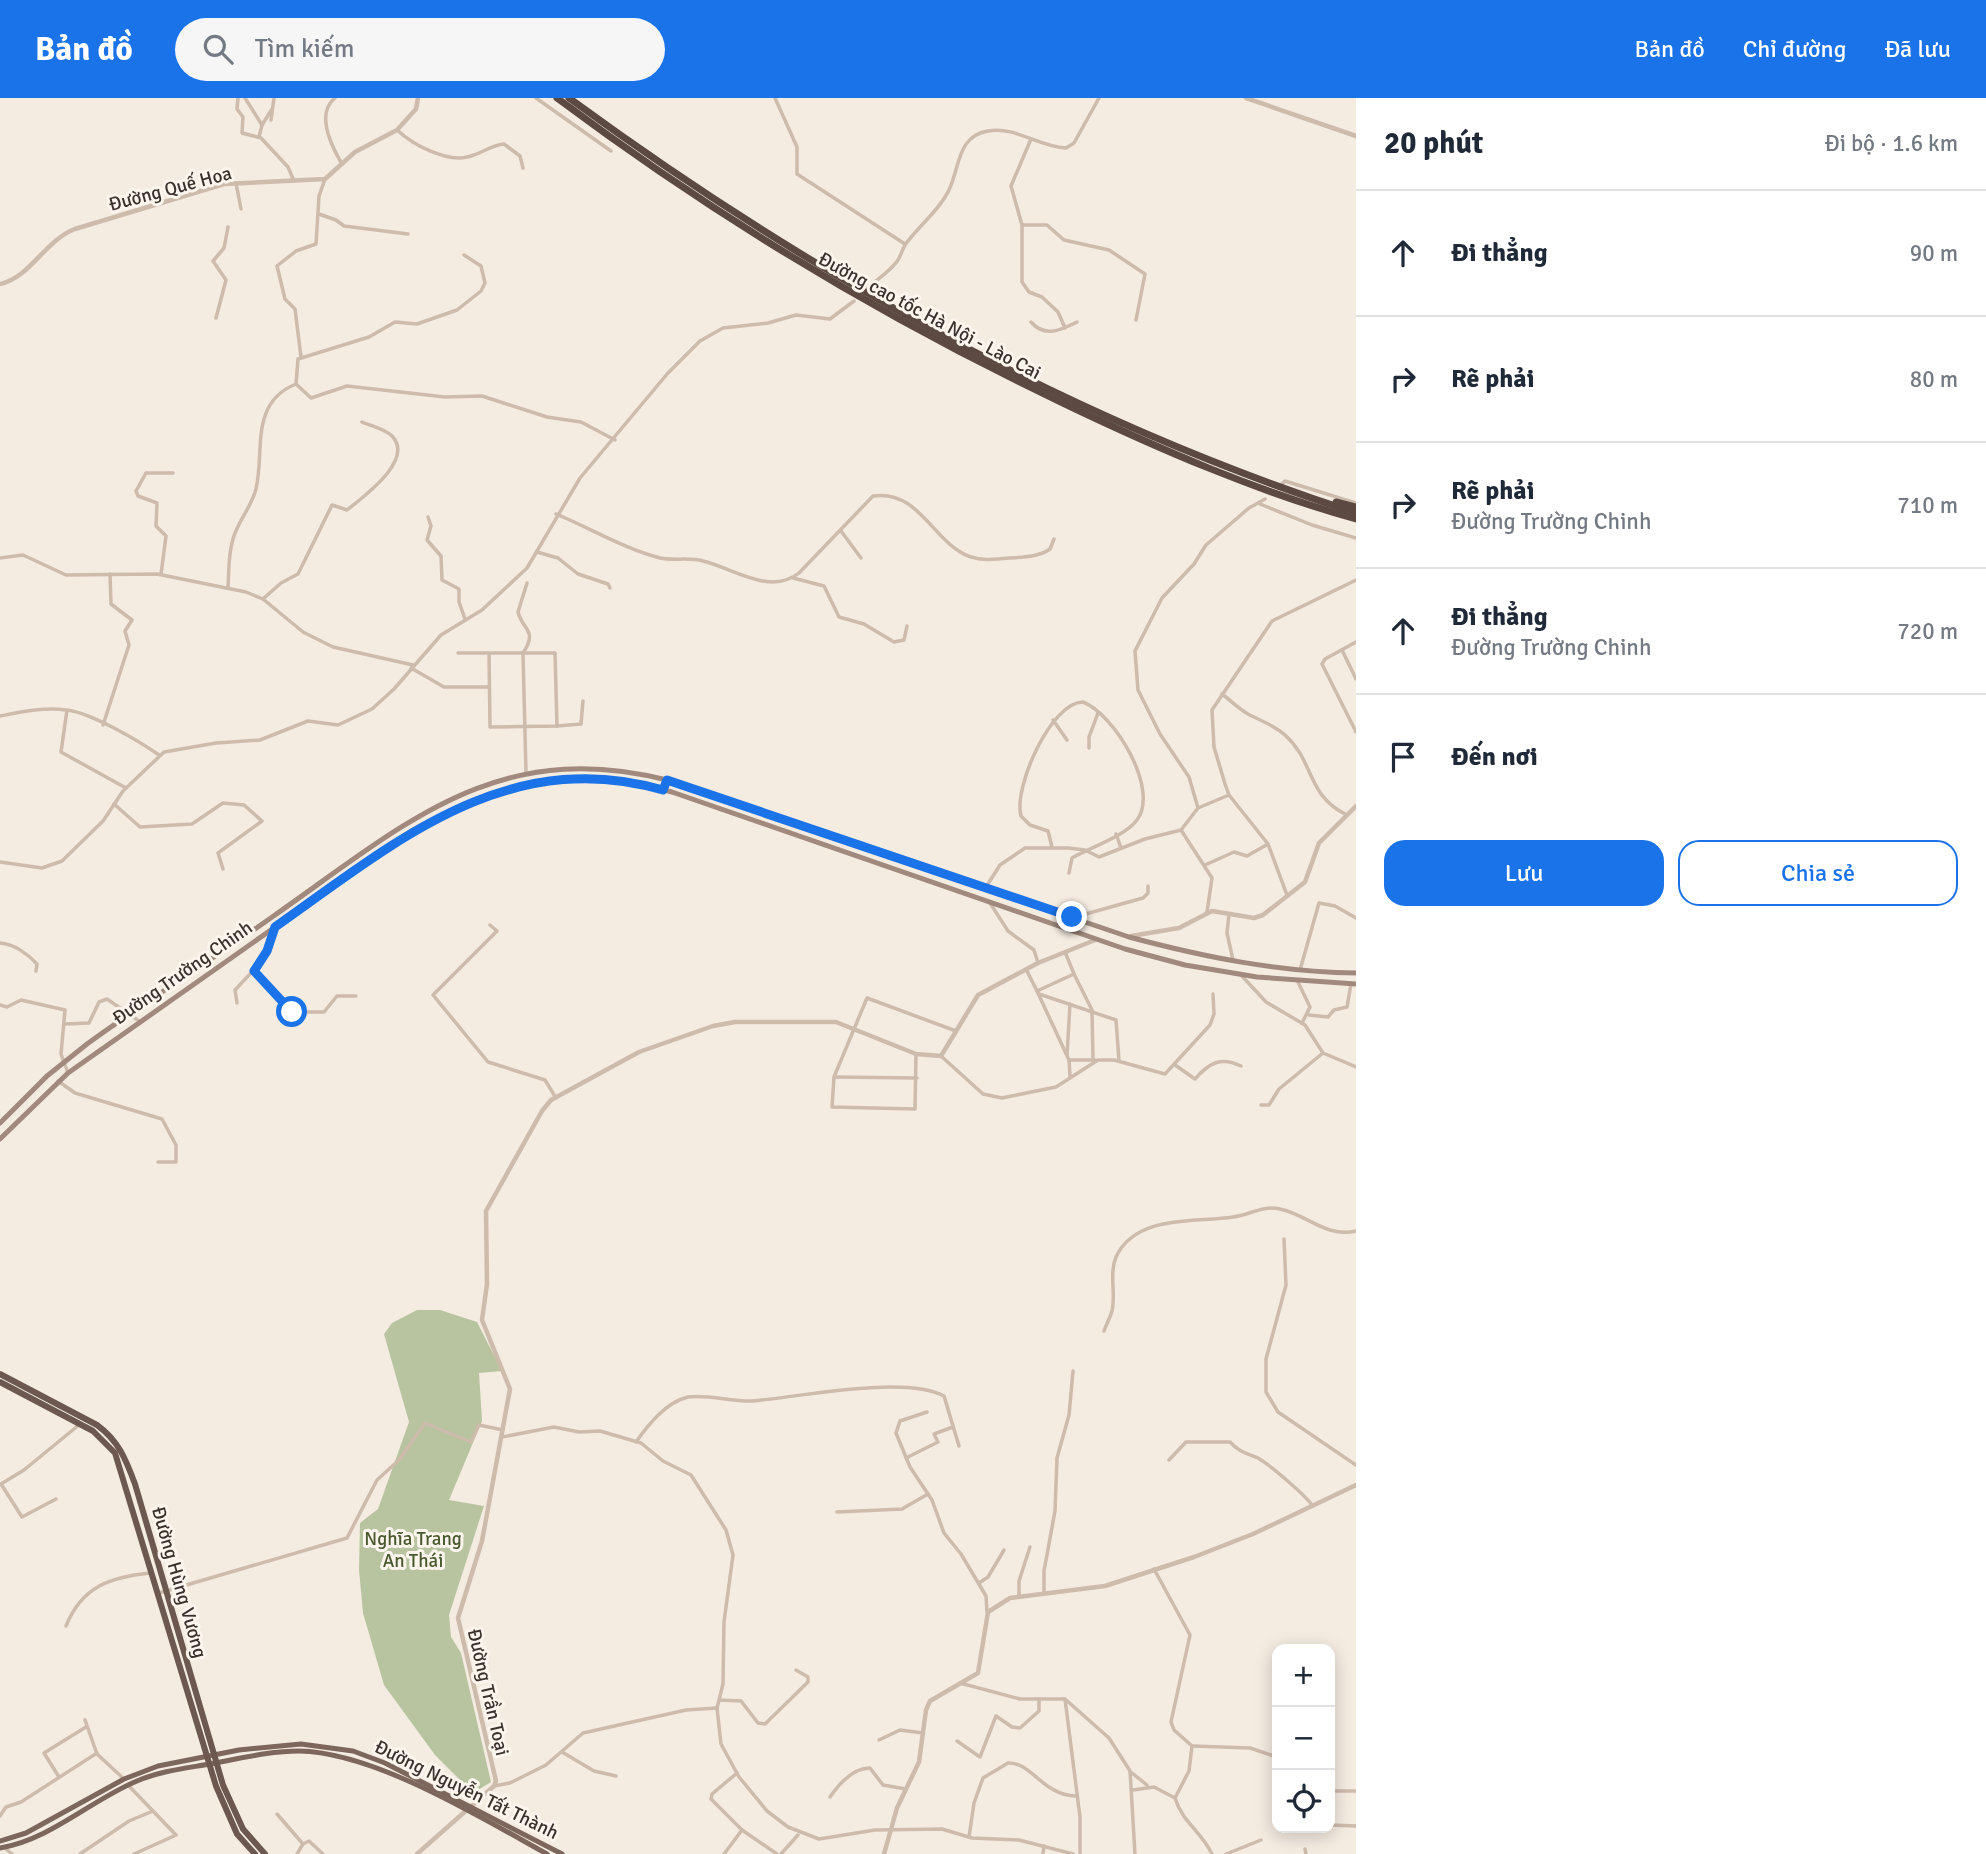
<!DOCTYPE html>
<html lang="vi">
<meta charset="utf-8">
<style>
body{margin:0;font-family:Signika,sans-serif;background:#f6f6f7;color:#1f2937}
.controls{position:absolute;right:21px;bottom:21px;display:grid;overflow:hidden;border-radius:14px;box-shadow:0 4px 18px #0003}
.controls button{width:63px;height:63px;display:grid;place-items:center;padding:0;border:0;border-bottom:2px solid #e0e1e3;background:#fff;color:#1f2937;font:35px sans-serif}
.stop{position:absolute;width:21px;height:21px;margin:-16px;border:5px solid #1a73e8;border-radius:50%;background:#fff}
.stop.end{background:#1a73e8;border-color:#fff;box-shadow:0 2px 7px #0008}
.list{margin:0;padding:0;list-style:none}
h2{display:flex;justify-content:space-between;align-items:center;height:91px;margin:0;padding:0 28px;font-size:30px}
h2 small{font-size:23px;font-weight:400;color:#747a83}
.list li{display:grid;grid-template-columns:46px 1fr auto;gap:21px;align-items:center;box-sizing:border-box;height:126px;padding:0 28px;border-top:2px solid #e0e1e3}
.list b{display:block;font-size:26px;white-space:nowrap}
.list p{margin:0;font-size:23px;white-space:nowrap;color:#747a83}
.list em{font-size:23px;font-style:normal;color:#747a83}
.actions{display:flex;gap:14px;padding:21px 28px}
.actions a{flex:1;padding:16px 0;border:2px solid #1a73e8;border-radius:21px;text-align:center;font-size:24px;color:#1a73e8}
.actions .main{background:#1a73e8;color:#fff}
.icon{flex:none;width:38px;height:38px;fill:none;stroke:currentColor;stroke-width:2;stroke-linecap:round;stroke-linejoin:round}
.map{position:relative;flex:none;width:1356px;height:1756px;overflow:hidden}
header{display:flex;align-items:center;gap:42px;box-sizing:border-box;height:98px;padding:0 35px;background:#1a73e8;color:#fff}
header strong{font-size:33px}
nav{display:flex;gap:38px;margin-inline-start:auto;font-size:24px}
.search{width:490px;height:63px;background:#f6f6f7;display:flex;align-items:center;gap:18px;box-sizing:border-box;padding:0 24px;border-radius:38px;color:#747a83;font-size:26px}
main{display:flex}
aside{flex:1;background:#fff}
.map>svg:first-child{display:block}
.green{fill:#b8c4a0}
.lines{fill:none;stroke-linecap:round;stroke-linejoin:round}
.minor{stroke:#cdbbac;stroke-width:3.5}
.tertiary{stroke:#cdbbac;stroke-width:4.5}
.secondary{stroke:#a18a7d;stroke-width:5}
.primary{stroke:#7d675c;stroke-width:5}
.trunk{stroke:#6c584f;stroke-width:6}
.motorway{stroke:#5c4a42;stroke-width:7}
.route{stroke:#1a73e8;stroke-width:9}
.labels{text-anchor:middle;stroke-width:6;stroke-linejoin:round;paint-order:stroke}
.street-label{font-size:19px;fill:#3b302b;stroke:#fbf5ee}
.park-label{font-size:19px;fill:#4a5a2e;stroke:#fbf5ee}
</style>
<header>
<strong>Bản đồ</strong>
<div class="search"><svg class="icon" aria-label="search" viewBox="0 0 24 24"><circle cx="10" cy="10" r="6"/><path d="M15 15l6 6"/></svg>Tìm kiếm</div>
<nav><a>Bản đồ</a><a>Chỉ đường</a><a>Đã lưu</a></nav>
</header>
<main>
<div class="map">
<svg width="1356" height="1756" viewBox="0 0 1356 1756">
<rect width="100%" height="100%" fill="#f4ebe1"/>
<!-- green -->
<path class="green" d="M417 1212H440L477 1224 502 1273 479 1275 482 1323 449 1402 484 1408 449 1517 451 1539 461 1555 491 1684 473 1695 435 1657 384 1587 363 1515 359 1472 360 1425 378 1411 409 1324 384 1236 392 1225Z"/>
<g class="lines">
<!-- minor -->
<g class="minor">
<path d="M238 0 237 11 243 19 242 35 261 40 288 69 294 83"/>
<path d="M245 0 262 27 259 39"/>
<path d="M335 0C315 16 332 49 342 66"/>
<path d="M536 0 611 53"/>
<path d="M775 0 797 49V76L905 146"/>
<path d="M271 22 274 0"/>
<path d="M262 27 272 11"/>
<path d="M397 32C412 46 445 64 467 59 480 57 490 47 504 46L520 58 523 70"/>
<path d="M1031 41 1011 88 1022 127V184L1029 194 1042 199 1058 214 1065 230"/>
<path d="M236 85 241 111"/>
<path d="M319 116 336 122 344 128 408 136"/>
<path d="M1022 127H1047L1064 142 1109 152 1145 176 1136 222"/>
<path d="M866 191C876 182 891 173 898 162 902 155 903 148 908 143 921 126 940 111 949 92 960 69 957 38 988 33 1016 28 1038 49 1066 50L1074 45 1099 0"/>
<path d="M216 220 226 182 213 163 224 150 228 129"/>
<path d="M1031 224C1045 240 1061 232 1077 224"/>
<path d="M301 259 295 211 285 201 277 168 296 153 316 146 319 98 325 81"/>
<path d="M296 286 311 300 347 288 445 299 482 298 547 319 581 324 615 342"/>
<path d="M1280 388 1285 383 1356 405"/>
<path d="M1260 406 1312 427 1356 440"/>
<path d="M556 416C590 430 625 451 660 460 674 463 689 459 703 463 733 470 770 498 799 475L873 398C920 391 933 446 971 459 983 463 996 461 1009 460 1023 459 1039 459 1050 451L1054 441"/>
<path d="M428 419 431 428 427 442 441 458 442 482 459 491V504L465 521"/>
<path d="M841 433 861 460"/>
<path d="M537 454 558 460 578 476 608 486 610 490"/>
<path d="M0 460 23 457 66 477 157 476 246 494 263 501 303 534 333 549 413 567"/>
<path d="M161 476 166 438 156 428 157 405 138 398 136 393 146 375H173"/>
<path d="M793 480 824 488 839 519 864 526 894 544 904 542 907 528"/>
<path d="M228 490C229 473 228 457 233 441 238 423 251 410 256 391 265 353 249 305 296 286L298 261 369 239 395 224 417 226 457 212 481 193 485 185 481 168 464 157"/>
<path d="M263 501 281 485 298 476 332 407 347 412C363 399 415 362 392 338 385 331 371 328 362 324"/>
<path d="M1356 544 1325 561 1322 566 1356 634"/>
<path d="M1342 552 1356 581"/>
<path d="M458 555H555L557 628 490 629 489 555"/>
<path d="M411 570 444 589H489"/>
<path d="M1222 596C1230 602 1239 611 1248 616 1261 623 1274 627 1285 637 1315 664 1306 697 1347 717"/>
<path d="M67 612 61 654 126 690"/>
<path d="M0 618C21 614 44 609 66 612 90 614 139 643 159 657"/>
<path d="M1053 622 1067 642"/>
<path d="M103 627 129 547 125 533 132 522 111 506 110 476"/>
<path d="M557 628 581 626 583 603"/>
<path d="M1089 650V639L1098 615"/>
<path d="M526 675 523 555C538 532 523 533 518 514L527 485"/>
<path d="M114 706 140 729 192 726 223 705 244 707 262 723 218 755 223 771"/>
<path d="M1198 710 1189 679 1160 636 1138 592 1135 553 1162 500 1194 466 1206 447 1249 410 1265 401"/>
<path d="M1181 732 1212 780 1207 814"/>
<path d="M1116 736 1121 750"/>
<path d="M1052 749 1048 733 1030 727 1021 718C1013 690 1051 604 1083 604 1114 616 1160 691 1137 722 1124 739 1091 749 1072 760L1069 775"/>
<path d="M0 764 42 770 62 763 103 723 123 693 164 654 216 645 260 642 308 623 338 627 372 611 394 591 441 537 482 512 527 470 580 380 668 275 700 243 723 230 768 225 796 217 830 221 854 203"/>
<path d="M1205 767 1234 754 1247 758 1268 746"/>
<path d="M986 789 1000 767 1025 750H1068L1085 752 1099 759 1145 741 1181 732 1198 710 1229 697"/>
<path d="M1287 797 1268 746 1229 697 1225 686 1214 649 1212 612 1272 523 1356 482"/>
<path d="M990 805 1008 833 1034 852 1038 865"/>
<path d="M1229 816 1227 835 1233 862"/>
<path d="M1075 819 1143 800 1148 795V788"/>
<path d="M490 827 497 833 433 897 488 964 545 982 556 1000"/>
<path d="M0 845C14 846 28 856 37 866L36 873"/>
<path d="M1026 871 1037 893 1074 876 1065 854"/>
<path d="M1300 872 1319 805 1335 808 1356 820"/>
<path d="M254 873 292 914H324L337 898H356"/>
<path d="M1074 876 1092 912 1093 962"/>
<path d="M1241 877 1266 904 1305 927 1323 955 1356 969"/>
<path d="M1298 884 1310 909 1302 925"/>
<path d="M1037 893 1069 962 1070 978"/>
<path d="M1039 896 1116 922 1119 963"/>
<path d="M237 905 235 892 262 863 275 831"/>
<path d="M0 907 7 909 21 902 65 912 61 956 68 975"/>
<path d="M1309 917 1328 919 1334 912 1347 909 1351 886"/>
<path d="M65 926 89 925 99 904 107 901 139 923"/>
<path d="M916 956 915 1011 832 1009 834 979 867 900 956 933"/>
<path d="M1067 957 1070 906"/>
<path d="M941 958 983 996 1002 1000 1056 989 1098 962H1114L1165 976 1210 927 1214 916 1213 896"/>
<path d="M1069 962H1095"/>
<path d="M1175 967 1195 981C1209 965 1221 958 1241 968"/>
<path d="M835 979 917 980"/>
<path d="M58 983 75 995 162 1021 176 1047V1064H158"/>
<path d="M1261 1007H1269L1279 991 1323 955"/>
<path d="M1284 1141 1286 1187 1266 1261V1294L1278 1314 1356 1367"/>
<path d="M1104 1233C1106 1227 1110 1220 1112 1213 1116 1196 1109 1175 1116 1159 1136 1116 1195 1125 1233 1119 1250 1117 1262 1107 1280 1111 1308 1117 1326 1140 1356 1133"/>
<path d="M927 1314 900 1323 896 1335 910 1369 932 1402 944 1435 961 1456 986 1498 987 1514"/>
<path d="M502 1339 554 1329 579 1334 600 1333 641 1345 663 1363 691 1377 726 1432 733 1457 724 1524 723 1586 717 1610 721 1646 739 1679 767 1713 788 1729 819 1741 875 1732 942 1731 972 1740 1019 1742 1073 1756"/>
<path d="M636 1344C648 1327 666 1304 688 1299 708 1296 732 1304 753 1303 798 1299 905 1277 944 1298L959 1348"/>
<path d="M906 1360 938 1344 934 1336 953 1329"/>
<path d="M1169 1362 1186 1344H1230C1239 1354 1246 1355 1258 1360 1270 1367 1304 1396 1312 1407"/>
<path d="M56 1401 22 1419 1 1386 24 1372 80 1326"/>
<path d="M837 1414 902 1411 928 1396"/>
<path d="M979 1485 988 1479 1004 1452"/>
<path d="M159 1495 347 1440 377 1382 399 1362 425 1325 471 1344 479 1327 503 1332"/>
<path d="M1044 1495V1473L1055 1413 1057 1360 1069 1317 1073 1273"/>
<path d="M1019 1497V1483L1030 1449"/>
<path d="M66 1528C82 1488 111 1479 150 1475"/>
<path d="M960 1585 1020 1601H1065L1109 1640 1130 1673 1135 1756"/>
<path d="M1065 1601 1080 1719V1756"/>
<path d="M720 1602 741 1603 758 1625 765 1626 808 1584V1579L796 1572"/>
<path d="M85 1622 97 1656 124 1681"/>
<path d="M879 1642 900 1632 923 1635"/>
<path d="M957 1643 980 1659 996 1618 1012 1629 1020 1630 1039 1613V1601"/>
<path d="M1192 1648 1250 1650 1277 1659"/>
<path d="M562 1654 594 1673 616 1678"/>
<path d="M737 1675 712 1696 711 1701 742 1732 777 1756"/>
<path d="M1132 1675 1147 1687"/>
<path d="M59 1679 44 1655 86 1629"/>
<path d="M128 1687 176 1737 134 1756"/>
<path d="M494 1688 510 1685 546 1667 583 1635 686 1612 717 1610"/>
<path d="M1133 1692 1154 1689 1175 1700 1189 1673 1192 1648 1174 1632 1171 1624 1190 1537 1154 1471"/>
<path d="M1330 1693H1356"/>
<path d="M830 1699C839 1686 853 1670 870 1670L883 1687 906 1691"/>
<path d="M1175 1700C1182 1724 1202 1734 1212 1756"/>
<path d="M277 1716 303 1746"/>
<path d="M0 1718 6 1709 21 1704 97 1655"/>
<path d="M1330 1727 1356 1728"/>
<path d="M969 1739 974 1705 983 1680 1008 1665C1032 1664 1042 1697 1076 1698"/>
<path d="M5 1750 12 1756"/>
<path d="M1305 1751 1306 1756"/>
<path d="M80 1756 129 1723 153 1713"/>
<path d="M297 1756 303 1746 309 1743 323 1756"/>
<path d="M724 1756 742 1732"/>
<path d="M781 1756 798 1737"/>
<path d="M1043 1756 1044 1748"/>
<path d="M1226 1756 1261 1742"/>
</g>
<!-- tertiary -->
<g class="tertiary">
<path d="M1246 0 1356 38"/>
<path d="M0 186C31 179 45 142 75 131L224 86 325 81 355 54 397 32 416 11 418 0"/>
<path d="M1131 838 1179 830 1212 813 1254 820 1263 817 1305 784 1319 745 1356 708"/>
<path d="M417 1756 494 1688 496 1683 458 1520 482 1443 510 1291 482 1222 487 1186 486 1113 542 1013 551 1002 639 954 713 928 735 924H836L916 956 941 958 978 897 1038 865 1095 842"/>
<path d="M884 1756 897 1710 919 1664 926 1612 930 1603 978 1575 988 1514 1010 1500 1105 1488 1194 1459 1253 1436 1356 1387"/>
</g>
<!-- secondary -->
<g class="secondary">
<path d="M0 1025 47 978 87 946C149 901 213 861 275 817 405 726 497 639 667 682L1129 839C1204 859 1278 874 1356 875"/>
<path d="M0 1041 68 975 410 734C493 687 578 667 672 694L1125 851 1185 867 1257 879 1356 886"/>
</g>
<!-- primary -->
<g class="primary">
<path d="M0 1743 26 1735 124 1681 158 1668 239 1652 301 1646 353 1653 385 1665 562 1756"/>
<path d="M0 1750C50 1742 91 1702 137 1683 163 1672 189 1670 215 1665 242 1660 271 1653 299 1653 374 1654 480 1719 547 1756"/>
</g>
<!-- trunk -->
<g class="trunk">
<path d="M0 1276 97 1327C119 1343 126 1362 135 1386L223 1687 243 1731 265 1756"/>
<path d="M0 1284 93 1333 115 1355 216 1688 237 1736 255 1756"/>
</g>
<!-- motorway -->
<g class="motorway">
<path d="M557 0C716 119 886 221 1065 306 1159 351 1256 393 1356 421"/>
<path d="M569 0C809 176 1072 323 1356 415"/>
<path d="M1336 404 1356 409"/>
</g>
</g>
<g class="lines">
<!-- route -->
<path class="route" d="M292 914 254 873 267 853 275 829C394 745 507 647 663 692L667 682 1072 819"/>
</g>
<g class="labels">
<!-- street labels -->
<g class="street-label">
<text transform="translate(170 90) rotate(-15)" y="7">Đường Quế Hoa</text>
<text transform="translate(930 217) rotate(28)" y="7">Đường cao tốc Hà Nội - Lào Cai</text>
<text transform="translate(182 874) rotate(-35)" y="7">Đường Trường Chinh</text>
<text transform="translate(180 1484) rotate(74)" y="7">Đường Hùng Vương</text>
<text transform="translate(489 1594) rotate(77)" y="7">Đường Trần Toại</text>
<text transform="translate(467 1691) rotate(26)" y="7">Đường Nguyễn Tất Thành</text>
</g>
<!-- park labels -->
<g class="park-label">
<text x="413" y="1447">Nghĩa Trang<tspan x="413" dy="22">An Thái</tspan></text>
</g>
</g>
</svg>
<div class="controls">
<button>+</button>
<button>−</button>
<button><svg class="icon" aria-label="locate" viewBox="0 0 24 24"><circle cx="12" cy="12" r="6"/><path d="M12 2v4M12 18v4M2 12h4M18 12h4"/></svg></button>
</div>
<div class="stop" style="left:292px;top:914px"></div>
<div class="stop end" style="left:1072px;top:819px"></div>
</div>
<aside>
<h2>20 phút<small>Đi bộ · 1.6 km</small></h2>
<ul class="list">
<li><svg class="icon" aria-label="ahead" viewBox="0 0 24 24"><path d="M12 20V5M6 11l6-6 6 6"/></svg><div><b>Đi thẳng</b></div><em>90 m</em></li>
<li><svg class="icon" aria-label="right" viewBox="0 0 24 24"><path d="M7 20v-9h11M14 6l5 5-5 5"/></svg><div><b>Rẽ phải</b></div><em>80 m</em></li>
<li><svg class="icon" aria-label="right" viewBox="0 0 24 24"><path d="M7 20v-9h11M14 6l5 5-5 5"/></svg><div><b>Rẽ phải</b><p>Đường Trường Chinh</p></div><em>710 m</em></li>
<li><svg class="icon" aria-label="ahead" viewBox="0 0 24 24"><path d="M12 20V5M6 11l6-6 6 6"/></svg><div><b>Đi thẳng</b><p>Đường Trường Chinh</p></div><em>720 m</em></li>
<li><svg class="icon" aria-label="arrive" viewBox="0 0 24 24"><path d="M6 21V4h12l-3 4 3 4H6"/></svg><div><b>Đến nơi</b></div></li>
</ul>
<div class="actions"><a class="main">Lưu</a><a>Chia sẻ</a></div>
</aside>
</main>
